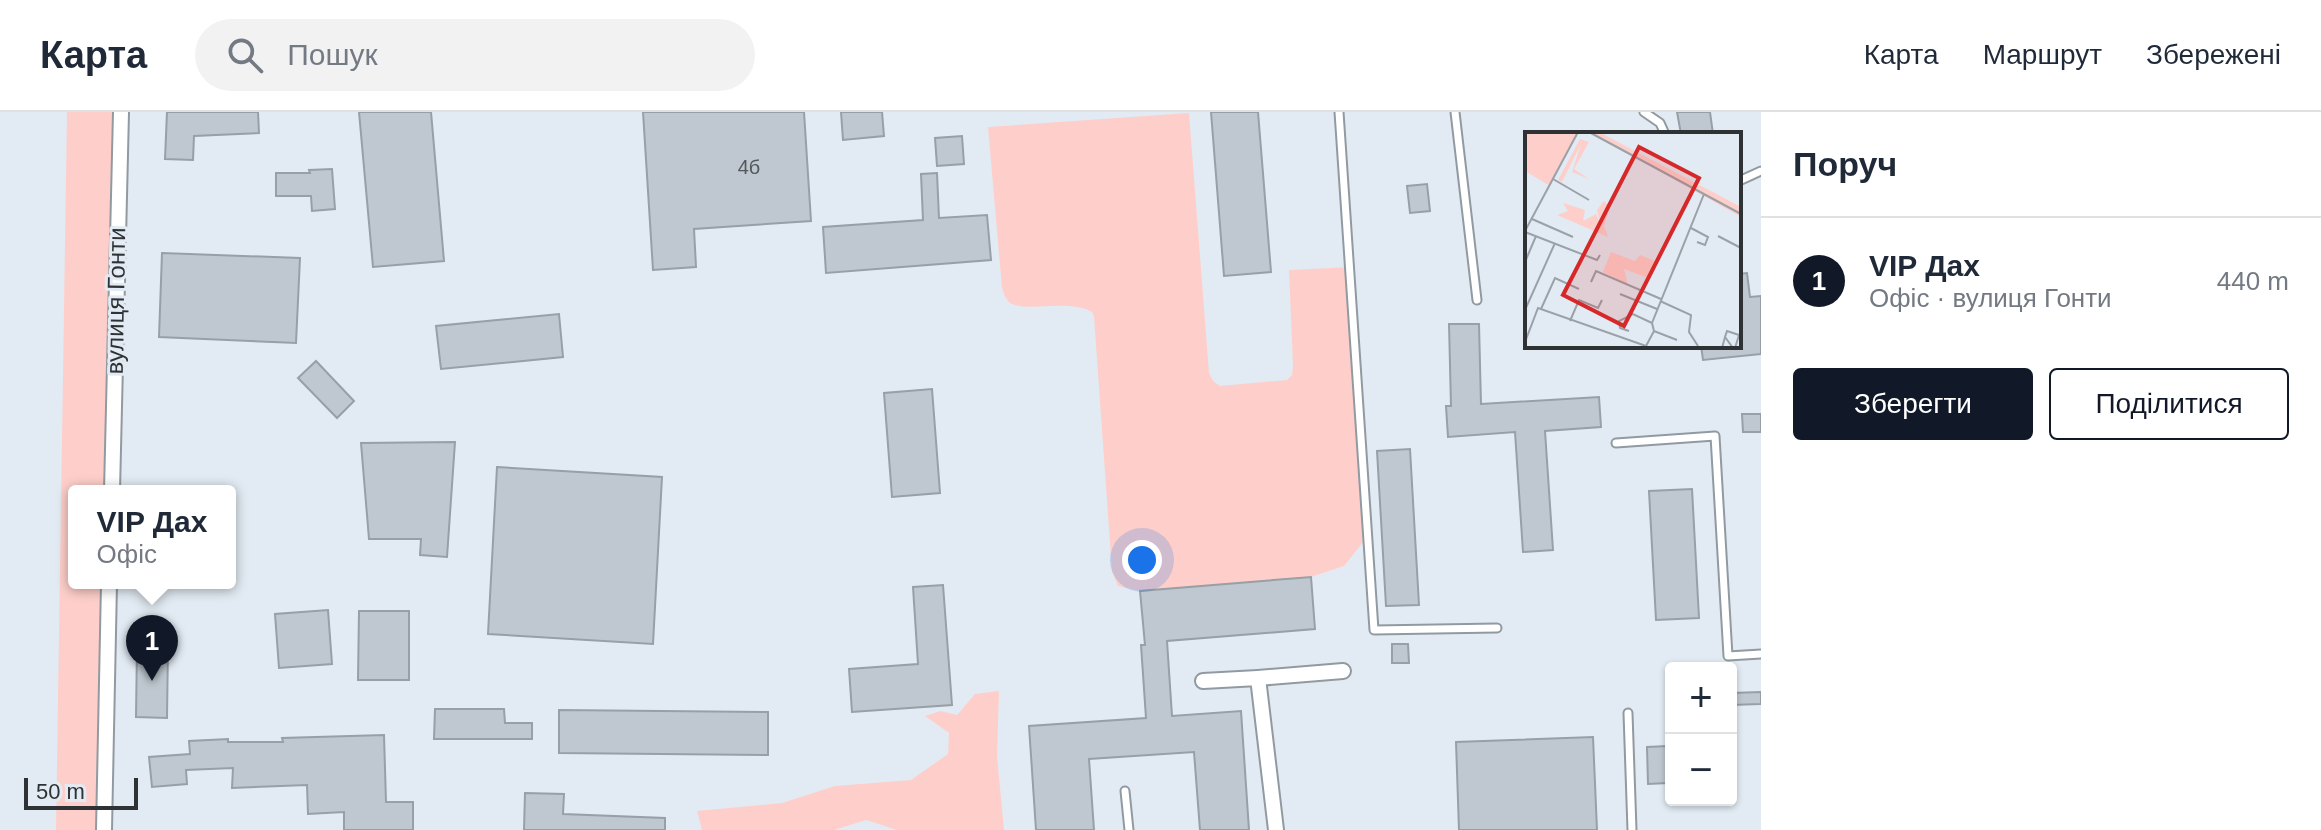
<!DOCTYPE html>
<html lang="uk">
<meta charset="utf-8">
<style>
body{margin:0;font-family:Helvetica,sans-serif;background:#f2f2f3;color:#1f2937}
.controls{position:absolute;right:24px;bottom:24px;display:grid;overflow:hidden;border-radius:8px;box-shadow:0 2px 6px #0004}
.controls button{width:72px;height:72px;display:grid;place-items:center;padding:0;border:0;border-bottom:2px solid #e0e1e3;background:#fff;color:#1f2937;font:40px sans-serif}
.scale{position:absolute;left:24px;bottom:20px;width:114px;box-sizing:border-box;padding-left:8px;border:4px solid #2e3235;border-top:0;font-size:22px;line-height:28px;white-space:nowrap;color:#2e3235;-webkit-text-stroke:6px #e2ebf3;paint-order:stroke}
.you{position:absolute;left:1142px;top:448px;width:28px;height:28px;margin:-20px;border:6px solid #fff;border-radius:50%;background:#1a73e8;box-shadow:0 0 0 12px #1a73e833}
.badge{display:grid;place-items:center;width:52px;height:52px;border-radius:50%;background:#111827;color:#fff;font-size:26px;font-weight:700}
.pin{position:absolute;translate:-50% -66px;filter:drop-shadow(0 2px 4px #0008)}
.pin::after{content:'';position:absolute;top:42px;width:28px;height:24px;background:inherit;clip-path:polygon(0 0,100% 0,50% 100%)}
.popup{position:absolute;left:68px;top:373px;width:168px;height:104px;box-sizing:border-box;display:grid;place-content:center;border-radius:8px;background:#fff;filter:drop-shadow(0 2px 6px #0005);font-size:26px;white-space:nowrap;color:#747a83}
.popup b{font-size:30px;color:#1f2937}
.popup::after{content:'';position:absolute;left:50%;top:100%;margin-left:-16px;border:16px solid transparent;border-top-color:#fff}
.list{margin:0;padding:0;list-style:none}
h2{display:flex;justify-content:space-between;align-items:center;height:104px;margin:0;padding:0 32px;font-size:34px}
h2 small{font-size:26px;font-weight:400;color:#747a83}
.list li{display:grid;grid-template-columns:52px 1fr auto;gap:24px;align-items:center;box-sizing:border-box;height:128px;padding:0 32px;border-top:2px solid #e0e1e3}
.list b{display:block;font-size:30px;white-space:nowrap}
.list p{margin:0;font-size:26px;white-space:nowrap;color:#747a83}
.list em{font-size:26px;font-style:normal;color:#747a83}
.actions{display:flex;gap:16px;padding:24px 32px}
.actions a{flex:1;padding:18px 0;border:2px solid #111827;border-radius:8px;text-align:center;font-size:28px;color:#111827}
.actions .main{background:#111827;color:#fff}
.icon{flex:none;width:44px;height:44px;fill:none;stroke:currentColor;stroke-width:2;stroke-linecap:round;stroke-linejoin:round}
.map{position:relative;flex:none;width:1761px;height:718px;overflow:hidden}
header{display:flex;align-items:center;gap:48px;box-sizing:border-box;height:112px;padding:0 40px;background:#fff;border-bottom:2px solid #e0e1e3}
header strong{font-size:38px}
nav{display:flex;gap:44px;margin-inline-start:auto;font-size:28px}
.search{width:560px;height:72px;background:#f2f2f3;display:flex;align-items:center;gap:20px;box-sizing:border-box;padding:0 28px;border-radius:44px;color:#747a83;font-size:30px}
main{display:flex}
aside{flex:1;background:#fff}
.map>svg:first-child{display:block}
.green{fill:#fecfca}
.building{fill:#bfc8d0;stroke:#979fa7;stroke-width:2}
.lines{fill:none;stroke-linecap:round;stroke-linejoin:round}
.lane-casing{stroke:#919aa1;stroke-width:11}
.street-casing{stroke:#919aa1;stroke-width:18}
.lane{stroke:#fff;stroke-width:7}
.street{stroke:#fff;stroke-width:14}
.labels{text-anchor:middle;stroke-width:6;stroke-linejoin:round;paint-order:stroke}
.number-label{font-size:20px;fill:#52585c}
.street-label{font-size:24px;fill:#2e3235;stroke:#e2ebf3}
.inset-road{fill:none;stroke:#9aa1a7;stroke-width:2}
.view{fill:#d62828;fill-opacity:0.15;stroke:#d62828;stroke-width:4}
.inset-edge{fill:none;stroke:#2e3235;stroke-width:4}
</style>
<header>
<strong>Карта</strong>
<div class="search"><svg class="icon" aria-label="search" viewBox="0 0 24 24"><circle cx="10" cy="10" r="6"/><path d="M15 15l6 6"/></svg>Пошук</div>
<nav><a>Карта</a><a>Маршрут</a><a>Збережені</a></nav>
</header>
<main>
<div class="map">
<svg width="1761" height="718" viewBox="0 0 1761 718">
<rect width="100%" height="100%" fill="#e2ebf3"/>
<!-- green -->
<g class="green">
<path d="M67 0H121L112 379H74V471H109L104 718H56Z"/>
<path d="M1189 1 1209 261 1213 269 1220 274 1287 268 1292 263 1293 254 1289 158 1351 155 1368 424 1344 454 1311 465 1140 479 1118 474 1112 459 1094 205 1092 200C1068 187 1032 200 1012 192 1006 189 1004 182 1002 176L988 15Z"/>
<path d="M999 579 997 644 1004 718H897L866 708 834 718H702L697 699 782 691 835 674 911 668 948 642 949 621 925 604 941 599 957 603 975 582Z"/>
</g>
<!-- building -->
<g class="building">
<path d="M167 0H258L259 21 194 24 193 48 165 47Z"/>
<path d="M359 0H431L444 149 373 155Z"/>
<path d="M643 0H804L811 109 694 117 696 155 653 158Z"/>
<path d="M841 0H882L884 24 843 28Z"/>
<path d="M1211 0H1258L1271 160 1224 164Z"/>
<path d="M1677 0H1710L1713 22H1681Z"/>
<path d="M962 24 964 52 937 54 935 26Z"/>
<path d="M332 57 335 97 312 99 311 84H276V61H310L309 58Z"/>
<path d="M937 61 939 106 987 103 991 148 826 161 823 115 923 108 921 62Z"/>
<path d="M1427 72 1430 99 1410 101 1407 74Z"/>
<path d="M162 141 300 146 296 231 159 225Z"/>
<path d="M1747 161 1750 185 1761 184V242L1703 248 1701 234H1739V162Z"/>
<path d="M559 202 563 245 441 257 436 214Z"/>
<path d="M1449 212H1479L1481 292 1599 285 1601 315 1545 319 1553 438 1523 440 1515 320 1448 325 1446 294H1451Z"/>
<path d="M316 249 354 289 337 306 298 266Z"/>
<path d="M932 277 940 381 892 385 884 281Z"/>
<path d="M1742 302H1761V320H1743Z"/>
<path d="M455 330 447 445 420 443 421 427H369L361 331Z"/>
<path d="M1410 337 1419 493 1386 494 1377 339Z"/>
<path d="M497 355 662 365 653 532 488 522Z"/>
<path d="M1692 377 1699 506 1656 508 1649 379Z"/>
<path d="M1311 465 1315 517 1167 529 1172 604 1241 599 1249 718H1200L1194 640 1089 647 1094 718H1036L1029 614 1146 606 1141 533H1145L1140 479Z"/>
<path d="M943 473 952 593 852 600 849 557 918 552 913 475Z"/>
<path d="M328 498 332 552 279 556 275 502Z"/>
<path d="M359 499H409V568H358Z"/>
<path d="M1392 532H1408L1409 551H1392Z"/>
<path d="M137 533H168L167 606 136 605Z"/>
<path d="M1761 580V592L1731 593V581Z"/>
<path d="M435 597H504L505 611H532V627H434Z"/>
<path d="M559 598 768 600V643L559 641Z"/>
<path d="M384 623 386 690H413V718H344V700L308 702 307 673 232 676 233 656 186 658 187 672 152 675 149 645 190 642 189 629 228 627V630H283L282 626Z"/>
<path d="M1593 625 1597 718H1459L1456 630Z"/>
<path d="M1667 634 1668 671 1648 672 1647 635Z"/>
<path d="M525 681 564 682 563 702 665 706V718H524Z"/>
</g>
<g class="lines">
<!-- lane casing -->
<g class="lane-casing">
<g id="lane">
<path d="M1339 0 1374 518 1497 516"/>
<path d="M1455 0 1477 188"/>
<path d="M1644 0 1660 11 1665 22"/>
<path d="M1739 69 1761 59"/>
<path d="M1616 331 1715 324 1728 544 1761 542"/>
<path d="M1628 601 1632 718"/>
<path d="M1125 679 1129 718"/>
</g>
</g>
<!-- street casing -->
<g class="street-casing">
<g id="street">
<path d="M112 379 121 0"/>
<path d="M1258 566 1343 559"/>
<path d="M1203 569 1258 566 1276 718"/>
<path d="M104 718 109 471"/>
</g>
</g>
<!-- lane -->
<use href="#lane" class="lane"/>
<!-- street -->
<use href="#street" class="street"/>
</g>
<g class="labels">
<!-- number labels -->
<g class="number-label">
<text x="749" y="62">4б</text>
</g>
<!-- street labels -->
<g class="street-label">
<text transform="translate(116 189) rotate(-89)" y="8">вулиця Гонти</text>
</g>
</g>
<!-- overview -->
<g transform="translate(1525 20)">
<rect width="216" height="216" fill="#e2ebf3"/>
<path d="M0 0H53L25 54 0 39ZM64 0H74L216 75V85ZM55 7 64 10 49 37 64 47 47 40 56 12 37 50 33 48ZM79 69 85 75 79 94 83 105 32 83 43 79 38 71 60 78 58 89 71 82 75 91 72 78ZM86 120 110 129 115 123 130 129 123 146 99 137 103 153 78 140Z" fill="#fecfca"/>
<path class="inset-road" d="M64 0 216 82M28 47 64 68M7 87 48 105M166 96 183 105 180 113 172 110M0 99 53 0M0 100 72 128 75 123M193 104 216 116M0 130 11 104M66 150 71 139 136 167M95 162 132 177M135 169 166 183 164 200 173 214M16 177 30 146 54 157M0 178 30 111M45 189 54 168 73 176 77 168M104 199 95 196 94 189 108 182 127 191M129 199 127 191 179 62M200 205 202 199 214 203 210 216M0 210 13 176 121 214 129 199 152 208M197 216 200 205 208 216"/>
<path class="view" d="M114 15 174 46 99 194 38 163Z"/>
<rect width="216" height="216" class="inset-edge"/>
</g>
</svg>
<div class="controls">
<button>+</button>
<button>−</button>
</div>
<div class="scale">50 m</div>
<div class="you"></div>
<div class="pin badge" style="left:152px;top:569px">1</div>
<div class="popup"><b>VIP Дах</b>Офіс</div>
</div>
<aside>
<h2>Поруч<small></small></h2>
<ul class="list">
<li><span class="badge">1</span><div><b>VIP Дах</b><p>Офіс · вулиця Гонти</p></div><em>440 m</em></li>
</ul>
<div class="actions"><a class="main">Зберегти</a><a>Поділитися</a></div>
</aside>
</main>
